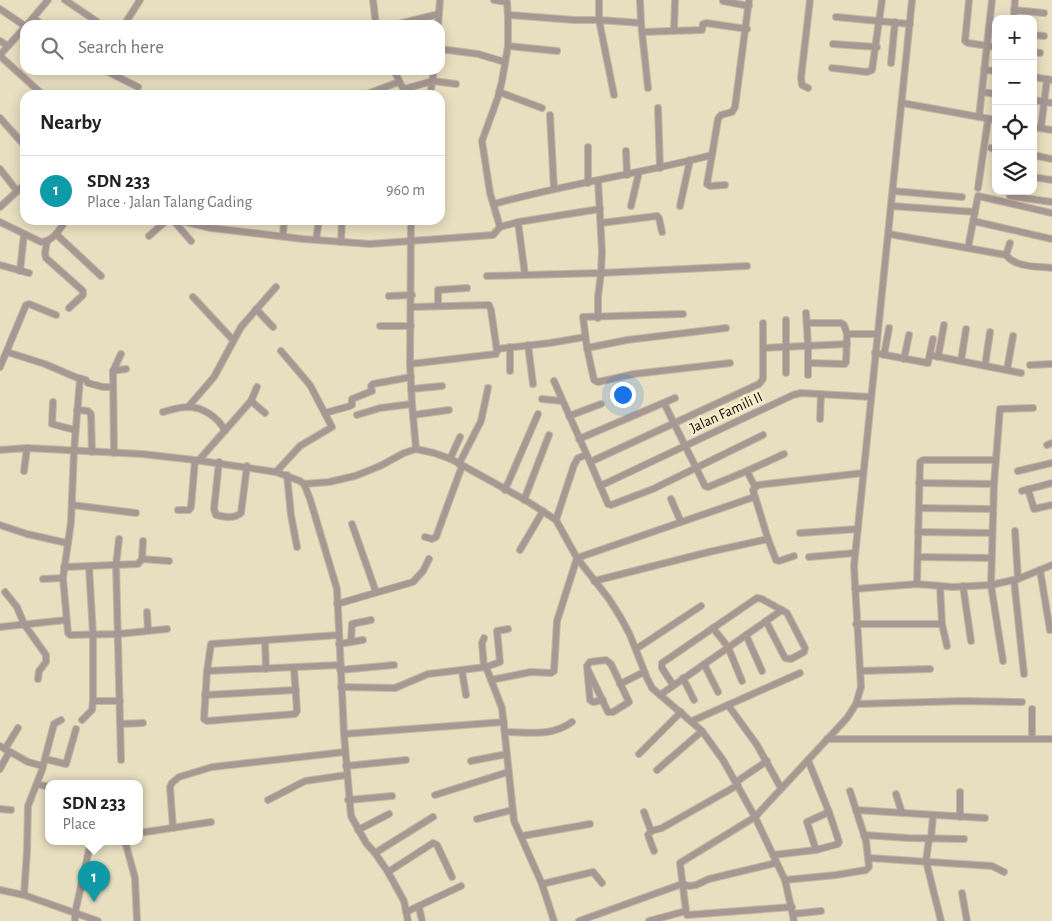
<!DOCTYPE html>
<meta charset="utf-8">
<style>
body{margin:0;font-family:"Alegreya Sans",sans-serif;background:#f2f2f2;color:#222}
.controls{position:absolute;right:15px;top:15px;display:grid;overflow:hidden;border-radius:10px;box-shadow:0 2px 12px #0003}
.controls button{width:45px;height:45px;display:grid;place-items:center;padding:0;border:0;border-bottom:1px solid #e0e0e0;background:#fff;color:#222;font:25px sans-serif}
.you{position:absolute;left:622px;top:394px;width:18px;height:18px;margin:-12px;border:4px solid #fff;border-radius:50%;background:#1a73e8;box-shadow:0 0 0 8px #1a73e833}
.badge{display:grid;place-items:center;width:32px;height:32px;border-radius:50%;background:#ea580c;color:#fff;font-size:16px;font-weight:700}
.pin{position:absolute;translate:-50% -41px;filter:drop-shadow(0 1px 2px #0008)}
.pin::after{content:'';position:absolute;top:26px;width:18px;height:15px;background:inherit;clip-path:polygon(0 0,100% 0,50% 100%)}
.popup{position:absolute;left:45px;top:780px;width:98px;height:65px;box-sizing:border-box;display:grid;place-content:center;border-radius:10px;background:#fff;filter:drop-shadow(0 1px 4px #0005);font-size:16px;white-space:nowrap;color:#767676}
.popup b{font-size:19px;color:#222}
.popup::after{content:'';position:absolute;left:50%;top:100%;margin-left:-10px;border:10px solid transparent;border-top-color:#fff}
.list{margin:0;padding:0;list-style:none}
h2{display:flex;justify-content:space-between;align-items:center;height:65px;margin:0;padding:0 20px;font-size:21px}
h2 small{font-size:16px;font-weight:400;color:#767676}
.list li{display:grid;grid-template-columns:32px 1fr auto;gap:15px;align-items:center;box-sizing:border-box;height:70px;padding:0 20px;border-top:1px solid #e0e0e0}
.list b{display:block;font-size:19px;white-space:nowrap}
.list p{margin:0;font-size:16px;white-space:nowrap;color:#767676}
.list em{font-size:16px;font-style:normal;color:#767676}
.icon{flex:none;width:28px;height:28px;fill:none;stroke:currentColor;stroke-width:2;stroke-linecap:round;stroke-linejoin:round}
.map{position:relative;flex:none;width:1052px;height:921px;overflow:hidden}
.search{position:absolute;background:#fff;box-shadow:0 2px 12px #0003;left:20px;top:20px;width:425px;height:55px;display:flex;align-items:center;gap:12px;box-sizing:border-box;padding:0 18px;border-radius:15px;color:#767676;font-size:19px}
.panel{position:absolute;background:#fff;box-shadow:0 2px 12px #0003;left:20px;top:90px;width:425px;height:135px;border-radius:15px}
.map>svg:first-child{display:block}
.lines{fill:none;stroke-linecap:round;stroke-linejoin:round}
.minor-casing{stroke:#c2b99f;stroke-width:8}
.minor{stroke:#a79894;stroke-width:6}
.labels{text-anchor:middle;stroke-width:5;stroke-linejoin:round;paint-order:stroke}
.street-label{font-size:15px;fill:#130f06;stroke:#f5ebcd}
</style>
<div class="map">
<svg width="1052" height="921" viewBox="0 0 1052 921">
<rect width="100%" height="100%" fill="#e8dec0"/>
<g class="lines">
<!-- minor casing -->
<g class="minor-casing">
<g id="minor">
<path d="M65 0 102 25"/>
<path d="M373 0 376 25"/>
<path d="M494 0 507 2 508 17"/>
<path d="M640 0 641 23"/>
<path d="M969 0 965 41 968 43 996 47"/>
<path d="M723 1 749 6"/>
<path d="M0 9 25 26"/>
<path d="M1014 10 1044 13"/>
<path d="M836 17 910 24"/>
<path d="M33 18 43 25"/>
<path d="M1014 19 1015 0"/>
<path d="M27 25 48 0"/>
<path d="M124 25 140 0"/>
<path d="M394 25 439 14"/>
<path d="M438 25 440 0"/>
<path d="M674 30 675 0"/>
<path d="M642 32 702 30 703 24 706 23 747 29"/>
<path d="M1033 35 1044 36"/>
<path d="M0 41 8 46"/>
<path d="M833 44 877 47"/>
<path d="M508 46 557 51"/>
<path d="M440 49 478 54 505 62"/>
<path d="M1033 52 1040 53"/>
<path d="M0 55 25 27"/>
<path d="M0 56 43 95"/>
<path d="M891 63 895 22"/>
<path d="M832 68 867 72 872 70 882 0"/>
<path d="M104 70 138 87"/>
<path d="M394 70 406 95"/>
<path d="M984 70 996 71"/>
<path d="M1033 77 1052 80"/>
<path d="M808 88 802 85 801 78 810 0"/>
<path d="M404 89 433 81 456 84"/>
<path d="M499 92 542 108"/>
<path d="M982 92 996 94"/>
<path d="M364 95 399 82"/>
<path d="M430 95 434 70"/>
<path d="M614 95 599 20 641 23 648 88"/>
<path d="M1033 100 1052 103"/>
<path d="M902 103 996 120"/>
<path d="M658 108 660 168"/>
<path d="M550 115 554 189"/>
<path d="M979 117 992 0"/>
<path d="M0 118 25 146"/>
<path d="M1033 127 1052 130"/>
<path d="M1041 128 1047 79"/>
<path d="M991 148 996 149"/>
<path d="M626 151 627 175"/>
<path d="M712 155 707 184 710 186 725 185"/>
<path d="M1033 155 1052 159"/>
<path d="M0 169 17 191"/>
<path d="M1033 177 1052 180"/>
<path d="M598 181 602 251 601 273 747 266"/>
<path d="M588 183V147"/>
<path d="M978 188 988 119"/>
<path d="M893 191 962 197"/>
<path d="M1010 196 1052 202"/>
<path d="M494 204C565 184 639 174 712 155L718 119 721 115 732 112 735 107 749 0"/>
<path d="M631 206 639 172"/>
<path d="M680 206 690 160"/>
<path d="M892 206 975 212"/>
<path d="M0 207 25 184"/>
<path d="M173 220 191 241"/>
<path d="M177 220 211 228 303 239 370 244 493 235 500 227 490 193 482 141 498 97 502 81 508 46V17L510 15 574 20H599V0"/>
<path d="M411 220 410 364 412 404 416 449"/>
<path d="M973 221 1052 239"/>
<path d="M0 222 41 242C54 241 59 230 66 220"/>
<path d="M601 223 657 216 659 218 662 232"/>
<path d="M500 227 518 222 600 209"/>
<path d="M56 234 101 276"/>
<path d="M889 234 1006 255C1016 268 1037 266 1052 268"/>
<path d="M149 236 167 220"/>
<path d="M283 236 284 220"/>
<path d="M316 240 319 220"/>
<path d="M47 241 45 253 46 258 83 291V295L69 308"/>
<path d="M341 242 342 220"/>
<path d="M968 248 978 196 1052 213"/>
<path d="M1006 255 1010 243"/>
<path d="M0 265 29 273"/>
<path d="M20 271 24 234"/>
<path d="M525 275 601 273 598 297V318"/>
<path d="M487 276 525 275 518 222"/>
<path d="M389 296 412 295"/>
<path d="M193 297 233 340"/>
<path d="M438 306V290L467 288"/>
<path d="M256 309 273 327"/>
<path d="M806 313 808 345V375"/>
<path d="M683 314 583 317 587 348 627 340 726 328"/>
<path d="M786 320V373"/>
<path d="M807 323H841L844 325 847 334 846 362 845 364 809 363"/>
<path d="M380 326H411"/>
<path d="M847 334H877"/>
<path d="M528 345 533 384"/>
<path d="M510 347V371"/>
<path d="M587 348 594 380 598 382 634 374 730 363"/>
<path d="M763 348 847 344"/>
<path d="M497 349 550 343 585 337"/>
<path d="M7 352 45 364 80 379 74 451 71 522 63 578 68 633 70 635 118 634 167 629"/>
<path d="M875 353 928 363 933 339"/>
<path d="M884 355 889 328"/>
<path d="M930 355 1021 373"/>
<path d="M938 357 944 325"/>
<path d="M904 359 909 335"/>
<path d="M961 361 966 329"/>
<path d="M410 364 496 354 497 351 491 310 489 305 411 307"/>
<path d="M1030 365 1052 364"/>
<path d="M985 366 990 332"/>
<path d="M0 367 26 305 29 304 56 315"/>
<path d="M1007 370 1013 336"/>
<path d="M113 371 126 369"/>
<path d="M79 378 86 380 88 383 103 387H113"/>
<path d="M554 381 590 462 759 384 763 379V323"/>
<path d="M411 389 442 386"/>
<path d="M542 399 562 401"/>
<path d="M251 401 265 413"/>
<path d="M53 402 52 424 75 430"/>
<path d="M664 403 705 486 708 487 747 471 784 454"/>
<path d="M188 407 214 377 241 327 276 287"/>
<path d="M77 410 88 411 91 414 92 452"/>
<path d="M163 412C171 410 179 407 187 407 202 406 219 418 225 431"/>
<path d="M325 413 350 406 352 405V399L372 391 371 386 373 384 411 377"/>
<path d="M357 415 380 408 412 404"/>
<path d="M413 415 449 410"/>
<path d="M569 416 601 404"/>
<path d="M820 419 821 394"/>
<path d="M579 439 675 398"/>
<path d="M1047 445 1052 443"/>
<path d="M0 450 27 448 142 454 195 460 276 472 300 481 304 484 310 499 337 589 344 734 351 816 366 843 375 853 388 872 404 901 408 921"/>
<path d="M114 453 113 371 121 354"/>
<path d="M450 459 460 437"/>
<path d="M199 460 251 401 257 387"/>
<path d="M219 462 214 509 216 515C225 517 234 519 241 513L247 466"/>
<path d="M590 462 608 504 611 505 653 489 763 435"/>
<path d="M459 464 481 421 488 388"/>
<path d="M24 471 27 448"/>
<path d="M747 471 755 487"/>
<path d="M1018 471 1052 463"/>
<path d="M276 472 300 446 332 427 310 385 281 351"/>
<path d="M287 475 291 515 297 547"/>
<path d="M919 483 994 484"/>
<path d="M304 484 329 482 355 476 380 466 404 453 416 449 434 453 451 459 527 501 556 520 577 558 609 599 621 618 630 635 647 678 652 688 702 731 723 760 755 817 785 880 794 921"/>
<path d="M600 486 793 395 801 393 871 397"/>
<path d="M1028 489 1034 509 1052 505"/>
<path d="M505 490 538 414"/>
<path d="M1022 491 1052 483"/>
<path d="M671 499 681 522"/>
<path d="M524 500 549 435"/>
<path d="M72 505 136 513"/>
<path d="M919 508 993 509"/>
<path d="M178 510H189L191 507 195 460"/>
<path d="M556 520 574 465 578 458 586 455"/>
<path d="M352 524 376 592"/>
<path d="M0 525 27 534 67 543"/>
<path d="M1015 531 1018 579"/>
<path d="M918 532 992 533"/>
<path d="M800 533 858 529"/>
<path d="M425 537 432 539 436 537 462 466"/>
<path d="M119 539 116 565 121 760"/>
<path d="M768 539 776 560 779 561 794 556"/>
<path d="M520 550 543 511"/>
<path d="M809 557 855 553"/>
<path d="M918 557 991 558"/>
<path d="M142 559 169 561"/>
<path d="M89 566 93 635V701H120"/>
<path d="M64 567 138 564 142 559 143 541"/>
<path d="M1040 570 1050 630"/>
<path d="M43 579 63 578"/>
<path d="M1014 580 1024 674"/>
<path d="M594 581 709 552 768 539 753 490 758 485 863 473"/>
<path d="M917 584 920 462 923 460H995"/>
<path d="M963 586 971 641"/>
<path d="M855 589 917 584 953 587 991 585 1018 579 1052 565"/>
<path d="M5 592 17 607 24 624 46 655V662L39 671 38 679"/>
<path d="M337 604 413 582 423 571 429 559"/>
<path d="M147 612 148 631"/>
<path d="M856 624H942L940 586"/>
<path d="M942 624 947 646"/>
<path d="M0 627 66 620"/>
<path d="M713 628 728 647 742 681"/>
<path d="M746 635 762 671"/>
<path d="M484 638 482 643 484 667"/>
<path d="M265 641 266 669"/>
<path d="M351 642 352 624 371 620"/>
<path d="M339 644 363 640"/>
<path d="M636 649 701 606"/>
<path d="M1003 661 991 585 994 484 1000 409 1033 408"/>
<path d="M704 664 718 692"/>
<path d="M486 667 500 662 497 631 508 629"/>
<path d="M294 668 297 711 295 714 207 721 204 719 207 671 211 644 339 635"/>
<path d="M340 670 394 665"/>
<path d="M588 670 608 712H613L629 702 611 664 606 660 590 662 587 666 590 700 593 702 603 700"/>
<path d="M207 671 340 665"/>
<path d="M462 671 466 695"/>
<path d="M861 671 930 669"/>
<path d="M683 678 694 700"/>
<path d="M491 680 531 672 551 673 554 671 557 621 577 558 754 497"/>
<path d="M620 684 644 672"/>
<path d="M673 685 662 668V663L757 598 762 599 787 613 805 648 804 652 791 659 785 658 766 621"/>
<path d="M341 687 395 688 428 674 486 667 502 708 514 821 542 884 554 921"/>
<path d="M205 695 296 690"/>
<path d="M660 695 782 610"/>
<path d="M856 704 963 701 1022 702"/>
<path d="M728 705 757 745 781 788"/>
<path d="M1032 709V739"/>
<path d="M82 720 92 710 93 701"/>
<path d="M692 721 800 673"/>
<path d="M120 724 143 723"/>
<path d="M505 732C530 732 551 737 572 722"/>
<path d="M344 734 504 722"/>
<path d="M827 739H1052"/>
<path d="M0 746 28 762 43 766"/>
<path d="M5 749 18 728"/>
<path d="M639 754 681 712"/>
<path d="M45 759 66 764 76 729"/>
<path d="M471 761 507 754"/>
<path d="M346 766 406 760"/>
<path d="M0 769 9 752"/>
<path d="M657 770 702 731"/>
<path d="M736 782 767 761"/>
<path d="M37 784 49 787"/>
<path d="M960 792V817"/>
<path d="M896 794 902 813"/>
<path d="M435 795 508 772"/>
<path d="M268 800 305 781 347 775"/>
<path d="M348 800 392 796"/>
<path d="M0 809 11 810"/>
<path d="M856 810 985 818"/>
<path d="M644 812 651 831 662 828 738 785"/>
<path d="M477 819 512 810"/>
<path d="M173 828 170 787 172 783 179 777 212 767 345 752"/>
<path d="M358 830 389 814"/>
<path d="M651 831 648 835 654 851"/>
<path d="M139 833 211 822"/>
<path d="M864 835 908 838 964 839"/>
<path d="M522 836 590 824"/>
<path d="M929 839 926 861 941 921"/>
<path d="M931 839 933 815"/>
<path d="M125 841 135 878 137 921"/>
<path d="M816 850 807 822 829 812"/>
<path d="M375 853 433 817"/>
<path d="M773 855 816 850 838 844 839 842 829 812 808 760"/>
<path d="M869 858 992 866 1004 872"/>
<path d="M388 872 433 843 437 845 452 877"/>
<path d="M785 880 836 875 866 870 869 867 866 841 850 791"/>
<path d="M542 884 593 872 602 883"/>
<path d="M0 890 24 895 98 921"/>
<path d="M962 893 967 921"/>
<path d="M24 895 27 851 28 806 42 770 54 724 61 720"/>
<path d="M419 907 422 921"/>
<path d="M406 912 461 886"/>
<path d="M793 914 821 911"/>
<path d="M687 915 792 907"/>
<path d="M75 921V913L91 841"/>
<path d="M579 921 682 884 689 886 696 885 709 879 776 863"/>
<path d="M649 921 686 911 680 863 755 817 847 718 856 704 861 687 854 566 912 0"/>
</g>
</g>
<!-- minor -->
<use href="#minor" class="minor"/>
</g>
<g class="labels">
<!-- street labels -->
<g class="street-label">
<text transform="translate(726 412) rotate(-25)" y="5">Jalan Famili II</text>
</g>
</g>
</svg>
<div class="controls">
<button>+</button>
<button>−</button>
<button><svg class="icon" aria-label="locate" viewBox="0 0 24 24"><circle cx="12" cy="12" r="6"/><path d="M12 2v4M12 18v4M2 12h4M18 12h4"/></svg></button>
<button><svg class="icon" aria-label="layers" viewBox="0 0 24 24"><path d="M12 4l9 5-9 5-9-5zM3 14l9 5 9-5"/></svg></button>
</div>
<div class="you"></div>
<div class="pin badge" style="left:94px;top:902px;background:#0f9aa8">1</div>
<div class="popup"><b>SDN 233</b>Place</div>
<div class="search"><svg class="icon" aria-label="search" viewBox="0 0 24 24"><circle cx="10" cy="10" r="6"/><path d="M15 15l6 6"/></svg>Search here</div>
<section class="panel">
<h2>Nearby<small></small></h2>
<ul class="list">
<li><span class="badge" style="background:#0f9aa8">1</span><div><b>SDN 233</b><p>Place · Jalan Talang Gading</p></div><em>960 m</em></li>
</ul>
</section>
</div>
